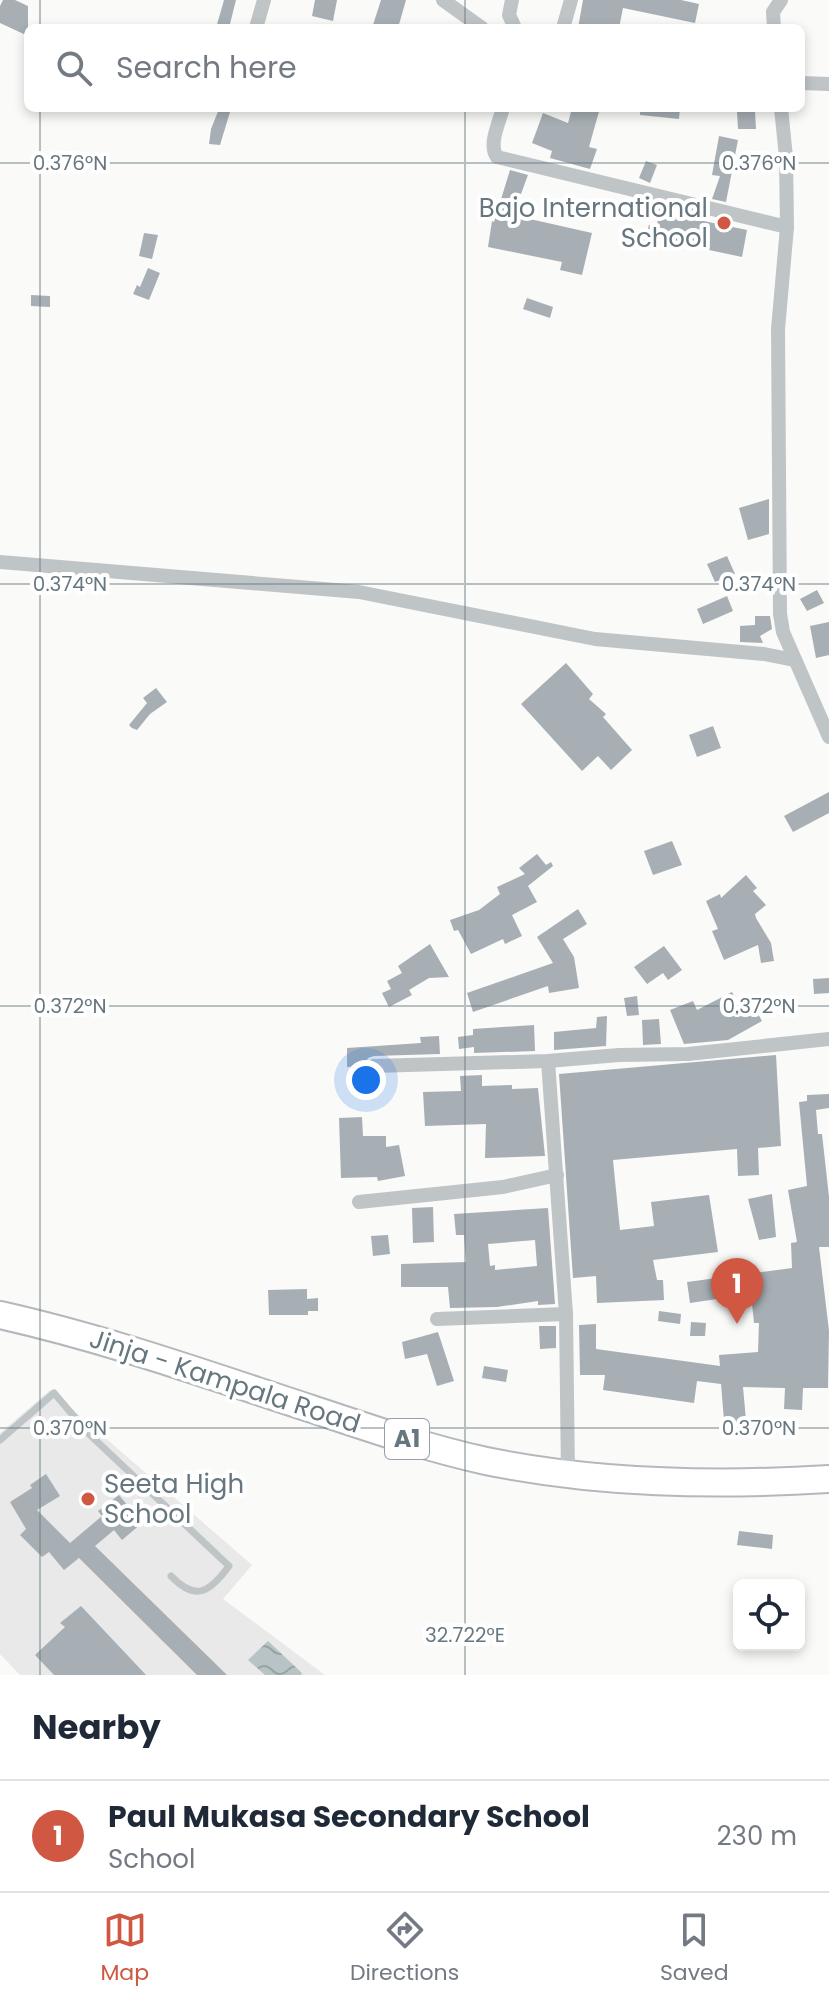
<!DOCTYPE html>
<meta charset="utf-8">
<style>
body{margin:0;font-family:Poppins,sans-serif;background:#f2f2f3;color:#1f2937}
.controls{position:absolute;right:24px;bottom:24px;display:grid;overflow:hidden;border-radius:12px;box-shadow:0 4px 12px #0003}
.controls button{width:72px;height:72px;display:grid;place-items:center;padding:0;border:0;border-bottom:2px solid #e0e1e3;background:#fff;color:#1f2937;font:40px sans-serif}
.you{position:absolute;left:366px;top:1080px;width:28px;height:28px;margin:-20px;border:6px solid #fff;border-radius:50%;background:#1a73e8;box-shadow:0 0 0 12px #1a73e833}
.badge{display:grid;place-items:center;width:52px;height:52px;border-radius:50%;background:#d05741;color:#fff;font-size:26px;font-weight:700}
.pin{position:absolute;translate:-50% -66px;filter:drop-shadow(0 2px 4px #0008)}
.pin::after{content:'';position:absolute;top:42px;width:28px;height:24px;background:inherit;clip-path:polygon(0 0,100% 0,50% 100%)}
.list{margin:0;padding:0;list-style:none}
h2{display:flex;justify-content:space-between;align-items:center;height:104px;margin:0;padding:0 32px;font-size:34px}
h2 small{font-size:26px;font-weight:400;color:#747a83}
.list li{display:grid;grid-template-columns:52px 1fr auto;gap:24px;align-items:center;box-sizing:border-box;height:112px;padding:0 32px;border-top:2px solid #e0e1e3}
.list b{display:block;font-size:30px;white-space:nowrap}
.list p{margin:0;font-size:26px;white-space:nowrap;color:#747a83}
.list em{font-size:26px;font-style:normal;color:#747a83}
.icon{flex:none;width:44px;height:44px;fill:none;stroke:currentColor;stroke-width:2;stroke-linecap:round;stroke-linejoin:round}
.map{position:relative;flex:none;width:829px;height:1675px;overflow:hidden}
.search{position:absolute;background:#fff;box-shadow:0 4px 12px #0003;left:24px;right:24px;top:24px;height:88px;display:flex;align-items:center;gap:20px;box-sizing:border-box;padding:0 28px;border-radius:12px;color:#747a83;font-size:30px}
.sheet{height:216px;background:#fff}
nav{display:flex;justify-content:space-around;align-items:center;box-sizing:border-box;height:112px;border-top:2px solid #e0e1e3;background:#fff;font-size:22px;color:#747a83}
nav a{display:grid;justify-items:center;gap:4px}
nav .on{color:#d05741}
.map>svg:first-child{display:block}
.built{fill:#e8e9e8}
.water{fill:url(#water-waves)}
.building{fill:#a7afb4;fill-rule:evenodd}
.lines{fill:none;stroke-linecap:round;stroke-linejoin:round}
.highway-casing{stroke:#b3b8ba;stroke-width:30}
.lane{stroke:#bfc4c7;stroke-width:7}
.street{stroke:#bfc4c7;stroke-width:14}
.highway{stroke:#fff;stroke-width:26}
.ticks{fill:none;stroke:#67777f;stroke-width:2;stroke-opacity:0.45}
.poi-dot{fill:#d05741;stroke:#fff;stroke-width:3}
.labels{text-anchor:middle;stroke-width:8;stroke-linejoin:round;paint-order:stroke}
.shield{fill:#fff;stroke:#95a0a5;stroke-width:2}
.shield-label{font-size:24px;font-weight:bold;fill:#67777f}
.poi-label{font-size:26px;fill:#67777f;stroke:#fff;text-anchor:end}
.street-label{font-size:26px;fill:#67777f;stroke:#fff}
.ticks-label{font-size:20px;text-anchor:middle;fill:#67777f;stroke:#fff;stroke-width:8;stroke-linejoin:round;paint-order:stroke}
</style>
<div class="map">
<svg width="829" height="1675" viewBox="0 0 829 1675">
<defs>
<pattern id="water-waves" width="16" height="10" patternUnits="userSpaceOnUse" patternTransform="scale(2)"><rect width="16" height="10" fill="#b8c3c6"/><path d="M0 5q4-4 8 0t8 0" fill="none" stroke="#99a3a6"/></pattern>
</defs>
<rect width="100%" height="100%" fill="#fafaf8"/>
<!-- built -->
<path class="built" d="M50 1390 252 1565 223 1599 325 1675H20L0 1654V1433Z"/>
<!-- water -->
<path class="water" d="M268 1641 302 1673 301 1675H265L248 1660Z"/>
<!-- building -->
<g class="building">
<path d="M3 0H15L28 6V36L0 23V6Z"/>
<path d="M224 0H236L229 28H216Z"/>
<path d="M315 0H337L333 21 312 16Z"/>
<path d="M381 0H406L398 28H372Z"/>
<path d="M583 0H681L699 4 695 23 623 8 619 28H578Z"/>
<path d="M572 108H600L589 147 597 149 590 169 550 158 552 151 532 143 543 113 568 123Z"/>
<path d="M640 108H680L679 119 640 115Z"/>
<path d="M219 109 230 112 220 145 209 144 211 129Z"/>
<path d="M755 111 756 129H738L737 112Z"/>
<path d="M719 136 738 140 726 202 712 199 720 176 712 175Z"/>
<path d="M646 161 657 165 650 183 639 178Z"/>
<path d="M510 170 528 175 521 194 518 193 512 215 592 233 582 275 560 270 562 262 488 247 492 221 494 222Z"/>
<path d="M659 206 675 210V215L747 230 742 257 662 240 661 246 644 242 649 225 657 227Z"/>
<path d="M144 233 158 235 152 259 139 256Z"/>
<path d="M148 268 160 273 149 300 133 294 137 285 140 287Z"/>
<path d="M31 295 50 296V307L31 306Z"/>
<path d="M527 298 553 307 550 318 523 309Z"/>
<path d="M769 499V534L748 540 739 508Z"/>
<path d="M727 556 735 574 715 582 707 564Z"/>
<path d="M817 590 824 603 807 611 800 599Z"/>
<path d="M727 596 733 611 703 624 697 609Z"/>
<path d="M755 616H770L772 629 760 636 763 643 740 642V626L755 625Z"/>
<path d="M829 622V655L816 658 810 626Z"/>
<path d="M566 663 593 694 589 699 606 714 603 717 632 750 611 770 598 756 582 771 521 704Z"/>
<path d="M156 688 167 702 150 714 137 730 132 728 129 725 147 703 143 698Z"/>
<path d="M713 726 721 748 697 757 689 735Z"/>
<path d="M829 792V813L793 832 784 816Z"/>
<path d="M672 841 682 865 653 875 644 851Z"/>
<path d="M537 854 546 865 551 862 553 866 528 886 537 902 512 915 522 936 505 944 503 939 471 954 458 930 454 931 450 920 479 910 500 894 497 887 525 874 519 868Z"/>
<path d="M746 875 757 888 753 891 766 905 755 914 756 918 771 943 774 961 761 963 758 945 724 960 712 931 718 929 706 901 720 894 721 898Z"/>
<path d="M578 909 587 924 563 939 574 957 579 988 549 993 548 986 473 1012 467 993 553 963 537 937Z"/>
<path d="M430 944 449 977 429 978 409 990 412 995 389 1007 382 993 391 989 387 981 402 973 398 966Z"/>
<path d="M664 946 682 970 668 980 663 973 647 984 634 967Z"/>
<path d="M829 978V993L814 994 813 979Z"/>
<path d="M732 992 739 1005 750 999 762 1021 728 1040 684 1044 670 1010 693 1001 697 1010Z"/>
<path d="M637 996 639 1015 627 1016 624 998Z"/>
<path d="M607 1016 606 1046 554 1050V1032L596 1028 597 1017Z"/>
<path d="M659 1019 661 1044 643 1045 642 1020Z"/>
<path d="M534 1025 535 1051 474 1053V1047L459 1049 458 1037 473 1035V1029Z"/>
<path d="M439 1036 440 1054 374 1056 368 1058 364 1066 347 1067V1048L421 1043 420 1037Z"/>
<path d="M776 1055 781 1146 758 1148 759 1175 738 1176 737 1149 613 1160 620 1230 654 1226 651 1202 709 1195 718 1252 653 1260 657 1280H663L664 1300 597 1303 596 1276 573 1278 559 1074Z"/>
<path d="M482 1075V1086L512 1085V1089L538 1088 545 1156 485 1158 486 1124 425 1126 423 1092 461 1091 460 1076Z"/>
<path d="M829 1094V1108L816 1110 818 1134H822L829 1197V1247H819L829 1331 828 1388H803L802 1410 784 1409 785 1388 743 1387 747 1431 725 1433 721 1384 697 1381 694 1403 603 1390 605 1375H580L579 1325 596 1324V1349L720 1366 719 1355 758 1352 759 1323H754L751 1294 690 1303 687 1282 792 1268 791 1243 797 1242 788 1190 807 1186 799 1102 807 1101V1095Z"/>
<path d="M362 1117 363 1136H386V1147L399 1145 405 1176 378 1181 377 1177 341 1178 339 1118Z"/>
<path d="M772 1194 776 1237 759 1240 748 1199Z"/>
<path d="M433 1207 434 1242 413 1243 412 1208Z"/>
<path d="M548 1208 555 1304 538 1305V1301L497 1307 450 1308 448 1287H401V1264L466 1262 464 1235H456L454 1214ZM535 1240 537 1266 495 1270V1265L490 1266 488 1244Z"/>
<path d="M388 1235 390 1254 373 1256 371 1236Z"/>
<path d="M307 1289V1299L318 1298V1311H308V1315H269L268 1290Z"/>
<path d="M659 1311 681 1314 680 1324 658 1321Z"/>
<path d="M691 1322 706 1323 705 1336H690Z"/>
<path d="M539 1326H556V1348L540 1349Z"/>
<path d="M438 1332 454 1381 437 1386 427 1354 405 1359 402 1342Z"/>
<path d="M484 1366 508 1370 506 1382 482 1378Z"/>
<path d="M46 1474 60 1496 37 1510 70 1543 102 1516 98 1511 119 1495 142 1523 122 1540 114 1530 95 1546 227 1675H197L79 1558 64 1570 49 1552 42 1557 20 1535 26 1529 10 1502 32 1488 30 1485Z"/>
<path d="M739 1531 773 1535 772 1549 737 1545Z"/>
<path d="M81 1606 146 1675H54L35 1655 65 1627 60 1623Z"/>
</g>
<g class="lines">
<!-- highway casing -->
<g class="highway-casing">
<path id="highway" d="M0 1315C107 1339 208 1375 312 1409 369 1428 427 1448 486 1461 599 1484 714 1486 829 1479"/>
</g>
<!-- lane -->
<path class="lane" d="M0 1440 54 1393 89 1434 229 1566C210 1592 196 1602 171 1576"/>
<!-- street -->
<g class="street">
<path d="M443 0 482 28"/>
<path d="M512 0 509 15 515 28"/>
<path d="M256 28 264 0"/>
<path d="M563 28 571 0"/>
<path d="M774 28 773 12 781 0"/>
<path d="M801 83 829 84"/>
<path d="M503 108C499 123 488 145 497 157L787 227"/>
<path d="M781 108 786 157 787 227 778 329 780 614 783 632 829 737"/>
<path d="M0 562 359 592 595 639 764 654 794 660"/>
<path d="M548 1061 566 1314 568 1476"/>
<path d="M374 1066 548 1061 619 1055 688 1054 829 1039"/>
<path d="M359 1202 503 1187 557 1175"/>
<path d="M437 1319 566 1314"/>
</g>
<!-- highway -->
<use href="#highway" class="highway"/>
</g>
<!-- ticks -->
<path class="ticks" d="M40 0V28M465 0V28M40 108V1675M465 108V1675M0 163H829M0 584H829M0 1006H829M0 1428H829"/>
<!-- markers -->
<g class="poi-dot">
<circle cx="724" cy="223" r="8"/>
<circle cx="88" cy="1499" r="8"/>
</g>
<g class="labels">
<!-- shield labels -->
<rect class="shield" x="385" y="1419" width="44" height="40" rx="6"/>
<g class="shield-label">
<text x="407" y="1447">A1</text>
</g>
<!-- poi labels -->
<g class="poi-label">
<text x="708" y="217">Bajo International<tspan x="708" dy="30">School</tspan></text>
<text x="104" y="1493" text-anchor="start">Seeta High<tspan x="104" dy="30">School</tspan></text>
</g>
<!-- street labels -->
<g class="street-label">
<text transform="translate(225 1381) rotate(18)" y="9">Jinja - Kampala Road</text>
</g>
</g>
<g class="ticks-label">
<text x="70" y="170">0.376°N</text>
<text x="759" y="170">0.376°N</text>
<text x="70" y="591">0.374°N</text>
<text x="759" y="591">0.374°N</text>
<text x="70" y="1013">0.372°N</text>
<text x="759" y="1013">0.372°N</text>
<text x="70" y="1435">0.370°N</text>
<text x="759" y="1435">0.370°N</text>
<text x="465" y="1642">32.722°E</text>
</g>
</svg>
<div class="controls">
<button><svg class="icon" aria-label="locate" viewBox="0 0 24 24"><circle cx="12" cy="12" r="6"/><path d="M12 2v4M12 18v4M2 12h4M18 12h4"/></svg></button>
</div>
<div class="you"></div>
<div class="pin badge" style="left:737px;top:1324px">1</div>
<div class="search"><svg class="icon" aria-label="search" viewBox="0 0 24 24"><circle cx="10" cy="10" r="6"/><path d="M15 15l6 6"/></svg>Search here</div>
</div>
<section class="sheet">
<h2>Nearby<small></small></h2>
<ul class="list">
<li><span class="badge">1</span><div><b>Paul Mukasa Secondary School</b><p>School</p></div><em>230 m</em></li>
</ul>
</section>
<nav>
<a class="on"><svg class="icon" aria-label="map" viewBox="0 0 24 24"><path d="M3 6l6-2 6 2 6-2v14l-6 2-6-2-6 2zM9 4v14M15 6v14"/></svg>Map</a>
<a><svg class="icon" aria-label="directions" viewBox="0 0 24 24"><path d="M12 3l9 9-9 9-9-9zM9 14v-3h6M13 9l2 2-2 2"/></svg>Directions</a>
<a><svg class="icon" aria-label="saved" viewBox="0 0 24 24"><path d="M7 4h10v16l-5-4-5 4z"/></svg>Saved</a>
</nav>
